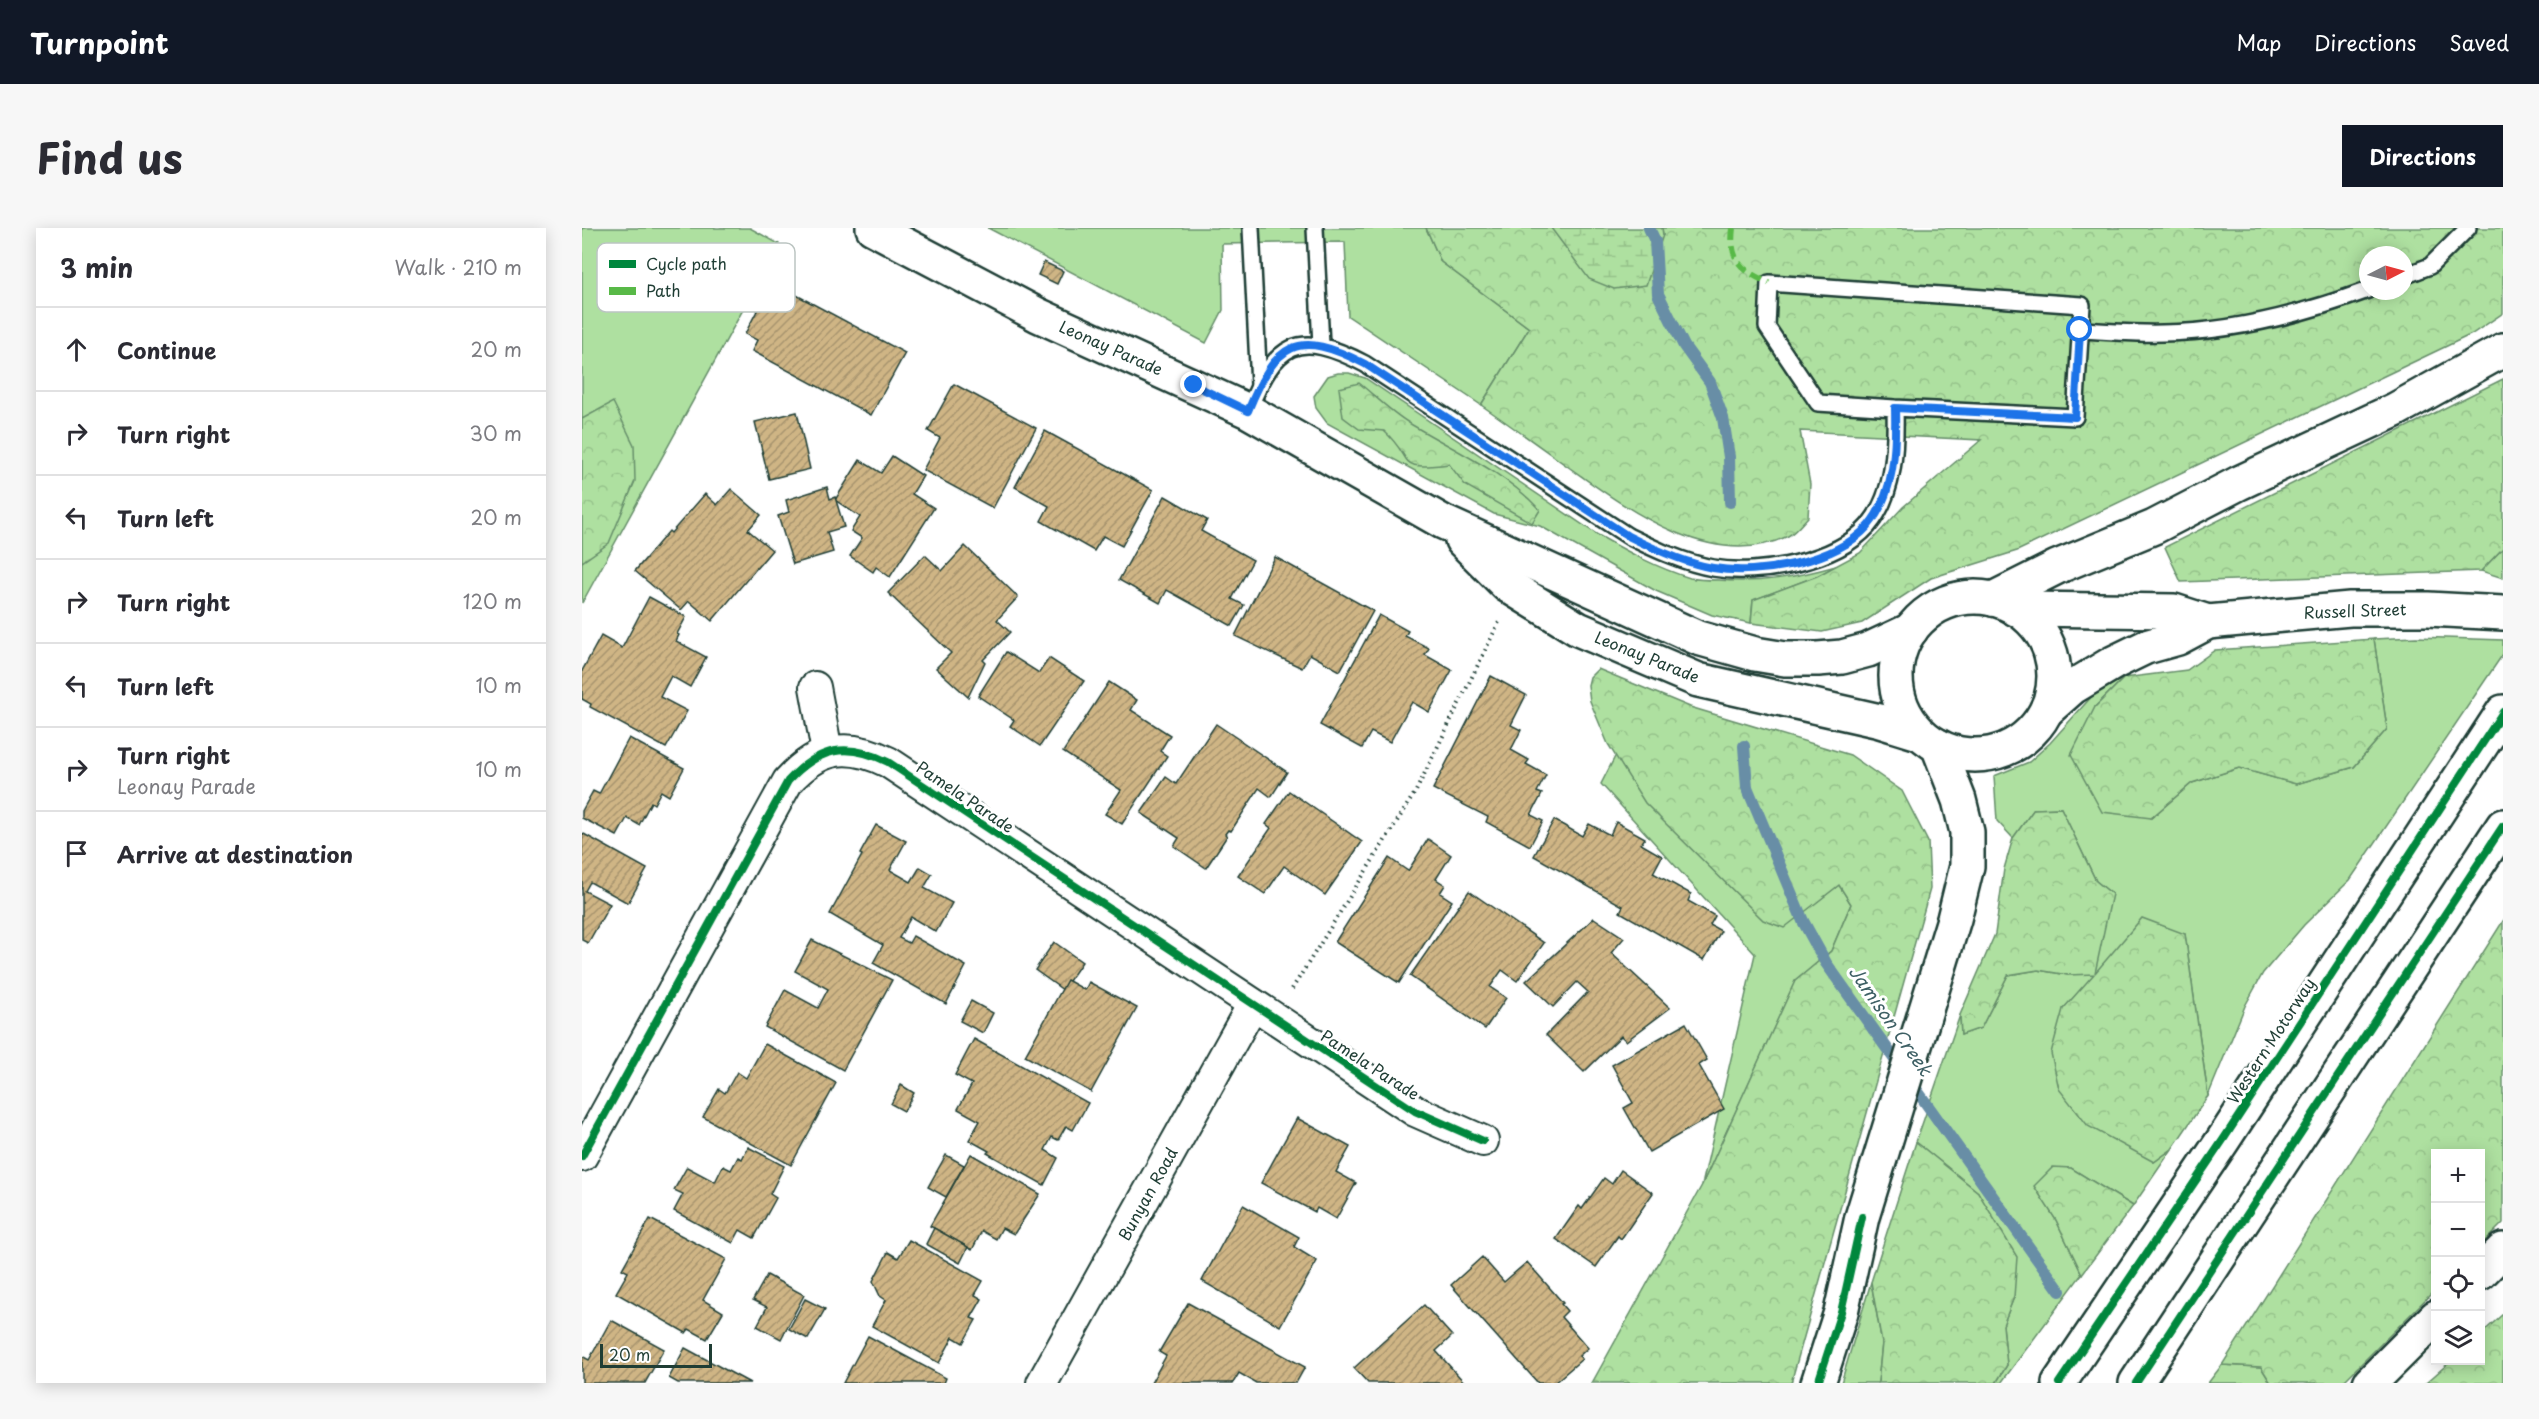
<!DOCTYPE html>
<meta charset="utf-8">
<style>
body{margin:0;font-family:"Playpen Sans",sans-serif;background:#f7f7f7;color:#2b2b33}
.controls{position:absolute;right:18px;bottom:18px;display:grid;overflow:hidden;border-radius:0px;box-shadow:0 3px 15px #0003}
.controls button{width:54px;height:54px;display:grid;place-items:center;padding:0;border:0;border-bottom:2px solid #e1e1e2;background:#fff;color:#2b2b33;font:30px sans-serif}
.compass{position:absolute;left:1777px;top:18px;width:54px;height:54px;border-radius:50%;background:#fff;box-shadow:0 3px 15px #0003;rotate:84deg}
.scale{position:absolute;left:18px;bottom:15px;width:112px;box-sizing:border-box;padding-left:6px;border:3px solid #1f3d34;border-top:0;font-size:16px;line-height:21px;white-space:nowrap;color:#1f3d34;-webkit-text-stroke:4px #fff;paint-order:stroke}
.stop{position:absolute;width:18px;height:18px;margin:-14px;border:4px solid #1a73e8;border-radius:50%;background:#fff}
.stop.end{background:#1a73e8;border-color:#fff;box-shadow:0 2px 6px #0008}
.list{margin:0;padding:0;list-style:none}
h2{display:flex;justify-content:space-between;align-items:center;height:78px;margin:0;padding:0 24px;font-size:26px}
h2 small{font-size:20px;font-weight:400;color:#7c7c81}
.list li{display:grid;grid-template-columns:39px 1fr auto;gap:18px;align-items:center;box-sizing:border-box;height:84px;padding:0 24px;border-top:2px solid #e1e1e2}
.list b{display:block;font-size:22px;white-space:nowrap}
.list p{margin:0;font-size:20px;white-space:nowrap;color:#7c7c81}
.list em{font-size:20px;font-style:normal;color:#7c7c81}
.icon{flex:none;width:33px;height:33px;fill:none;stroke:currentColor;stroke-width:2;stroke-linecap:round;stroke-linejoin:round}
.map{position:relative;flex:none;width:1921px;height:1155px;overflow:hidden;border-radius:0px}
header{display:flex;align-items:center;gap:36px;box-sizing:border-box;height:84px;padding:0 30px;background:#111827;color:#fff}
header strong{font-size:28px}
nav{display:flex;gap:33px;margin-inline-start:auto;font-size:21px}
.intro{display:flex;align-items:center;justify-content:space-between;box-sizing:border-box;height:144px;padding:0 36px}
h1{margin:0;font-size:42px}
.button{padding:15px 27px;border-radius:0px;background:#111827;color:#fff;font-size:21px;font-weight:700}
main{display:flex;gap:36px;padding:0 36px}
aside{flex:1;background:#fff;border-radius:0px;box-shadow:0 3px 15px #0003}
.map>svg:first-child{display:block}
.green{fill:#aee0a0;stroke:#668e6a;stroke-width:1.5}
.forest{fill:url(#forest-crowns);stroke:#668e6a;stroke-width:1.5;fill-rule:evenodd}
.wetland{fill:url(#wetland-marsh);stroke:#668e6a;stroke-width:1.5}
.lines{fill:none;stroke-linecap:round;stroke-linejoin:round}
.stream{stroke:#688ea6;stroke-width:12}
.building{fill:url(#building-hatch);stroke:#1f3d34;stroke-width:1.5}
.service-casing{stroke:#1f3d34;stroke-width:20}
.minor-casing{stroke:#1f3d34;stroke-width:34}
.tertiary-casing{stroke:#1f3d34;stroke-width:38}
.trunk-casing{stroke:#1f3d34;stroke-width:38}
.motorway-casing{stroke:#1f3d34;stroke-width:38}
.path{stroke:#1f3d34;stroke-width:4;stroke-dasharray:1.5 4.5;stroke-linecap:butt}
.service{stroke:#fff;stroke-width:15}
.minor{stroke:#fff;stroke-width:30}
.tertiary{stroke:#fff;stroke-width:33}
.trunk{stroke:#fff;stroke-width:33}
.motorway{stroke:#fff;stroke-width:33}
.quiet{stroke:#58b947;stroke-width:6;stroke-dasharray:12 6;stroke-linecap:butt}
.cycleway-casing{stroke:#fff;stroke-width:11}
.cycleway{stroke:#00873e;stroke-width:8}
.route{stroke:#1a73e8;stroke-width:8}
.labels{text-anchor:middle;stroke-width:6;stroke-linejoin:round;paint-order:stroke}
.street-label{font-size:16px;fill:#1f3d34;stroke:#fff}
.water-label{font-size:18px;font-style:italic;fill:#3d5f64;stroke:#fff}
.key{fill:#fff;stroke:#bcc5c2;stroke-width:1.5}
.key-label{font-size:16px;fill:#1f3d34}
</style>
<header>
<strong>Turnpoint</strong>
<nav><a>Map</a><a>Directions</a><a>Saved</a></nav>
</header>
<div class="intro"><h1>Find us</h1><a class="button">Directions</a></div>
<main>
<aside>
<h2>3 min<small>Walk · 210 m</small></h2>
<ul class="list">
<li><svg class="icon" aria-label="ahead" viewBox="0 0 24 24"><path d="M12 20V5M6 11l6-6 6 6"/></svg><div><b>Continue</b></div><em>20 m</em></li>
<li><svg class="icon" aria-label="right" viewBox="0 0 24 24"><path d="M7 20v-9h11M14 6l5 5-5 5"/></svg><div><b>Turn right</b></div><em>30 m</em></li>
<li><svg class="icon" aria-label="left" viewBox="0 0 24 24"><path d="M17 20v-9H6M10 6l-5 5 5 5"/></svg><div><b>Turn left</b></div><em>20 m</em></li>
<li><svg class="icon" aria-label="right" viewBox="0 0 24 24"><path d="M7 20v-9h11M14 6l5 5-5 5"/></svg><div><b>Turn right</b></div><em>120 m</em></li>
<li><svg class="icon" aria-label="left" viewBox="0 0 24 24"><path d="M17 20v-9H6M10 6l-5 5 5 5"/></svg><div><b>Turn left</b></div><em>10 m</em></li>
<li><svg class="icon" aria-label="right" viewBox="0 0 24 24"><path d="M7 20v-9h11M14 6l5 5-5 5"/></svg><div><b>Turn right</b><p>Leonay Parade</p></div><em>10 m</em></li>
<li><svg class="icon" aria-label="arrive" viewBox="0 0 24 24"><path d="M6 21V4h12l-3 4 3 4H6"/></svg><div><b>Arrive at destination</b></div></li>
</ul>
</aside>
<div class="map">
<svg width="1921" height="1155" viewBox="0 0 1921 1155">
<defs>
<pattern id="forest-crowns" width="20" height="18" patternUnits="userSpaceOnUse" patternTransform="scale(1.5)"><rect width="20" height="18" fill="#aee0a0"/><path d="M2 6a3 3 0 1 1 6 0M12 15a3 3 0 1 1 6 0" fill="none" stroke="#95c18a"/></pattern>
<pattern id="wetland-marsh" width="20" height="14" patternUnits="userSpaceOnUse" patternTransform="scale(1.5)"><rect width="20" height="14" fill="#aee0a0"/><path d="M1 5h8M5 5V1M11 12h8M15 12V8" fill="none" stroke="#95c18a"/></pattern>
<pattern id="building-hatch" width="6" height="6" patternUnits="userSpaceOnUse" patternTransform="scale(1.5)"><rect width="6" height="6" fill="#cfb585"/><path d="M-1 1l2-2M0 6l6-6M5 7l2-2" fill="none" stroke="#a7946e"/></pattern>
</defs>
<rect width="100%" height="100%" fill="#fff"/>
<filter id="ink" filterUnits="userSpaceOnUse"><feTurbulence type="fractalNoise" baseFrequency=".0167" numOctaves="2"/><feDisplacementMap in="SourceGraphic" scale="12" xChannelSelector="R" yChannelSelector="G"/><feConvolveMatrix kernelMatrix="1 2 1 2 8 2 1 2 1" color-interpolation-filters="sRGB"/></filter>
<g filter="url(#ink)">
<!-- green -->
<g class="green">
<path d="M0 0H168L197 16 0 375Z"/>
<path d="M406 0H844L859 34 947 100 899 177 766 88 763 14 640 16 641 82 624 115Z"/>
<path d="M756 145H767L783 150 1016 307C1046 324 1075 340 1108 350 1117 352 1127 352 1136 352 1177 356 1214 349 1254 338L1235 348 1171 372 1169 395 1130 387 1074 363 958 298 912 286 745 195 734 180 732 168 746 148Z"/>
<path d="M1921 320V350L1899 343Z"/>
<path d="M1834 409 1921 412V426L1768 652 1722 697 1681 745 1663 778 1626 868 1603 706 1513 746 1481 781 1572 934 1590 921 1551 978 1489 940 1453 958 1474 992 1500 1046 1419 1155H1414L1425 1137 1421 1097 1432 1069 1396 964 1334 914 1378 787 1379 807 1399 800 1426 747 1456 742 1486 747 1530 666 1514 653 1479 580 1452 581 1431 610 1415 593 1412 548 1447 534 1468 515 1520 457 1542 450 1513 479 1569 590 1610 555 1657 540 1714 556 1772 539 1805 501 1792 411Z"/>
<path d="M1038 519 1202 699 1257 657 1269 676 1249 723 1213 754 1120 957 1173 726 1019 556Z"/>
<path d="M1289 1054 1300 1115 1296 1155H1259Z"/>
<path d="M1640 1137 1679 1139 1689 1155H1626Z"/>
</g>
<!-- forest -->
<g class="forest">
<path d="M844 0H969L976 7H1081L1080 0H1921V85L1890 106 1435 323 1349 350 1280 395 1240 404 1169 395 1171 372 1235 348 1278 325 1321 279 1399 212 1218 203 1228 256 1226 289C1220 295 1214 304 1206 308 1130 345 1044 280 985 238 957 218 928 197 899 177L947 100 859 34ZM1786 27H1822V63H1786Z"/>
<path d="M1921 151V320L1899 343 1599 354 1583 319Z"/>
<path d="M777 155C793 168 809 184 827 195 871 222 922 243 958 282L950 295 883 257 867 236C811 243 835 233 802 203L777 201 761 189 757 160Z"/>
<path d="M31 174 52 217 53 253 27 315 0 334V191Z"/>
<path d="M1792 411 1805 501 1772 539 1714 556 1657 540 1610 555 1569 590 1520 584 1489 527 1513 479 1542 450 1605 442 1633 422Z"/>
<path d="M1016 441 1108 479 1268 527 1320 563 1346 614 1348 661 1209 1155H1010L1120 957 1213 753 1249 723 1269 676 1257 657 1202 700 1181 692 1063 575 1026 516 1008 473 1006 457 1008 449Z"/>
<path d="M1479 580 1514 653 1530 666 1513 745 1560 690 1603 706 1626 868 1590 921 1572 934 1506 898 1477 861 1469 825 1481 781 1512 746 1486 747 1456 742 1426 747 1399 800 1379 807 1378 787 1413 706 1422 641 1431 610 1452 581Z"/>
<path d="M1921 693V995L1899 1017 1898 926H1854L1853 1062 1760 1155H1689L1679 1139 1640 1137Z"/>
<path d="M1334 914 1396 964 1435 1029 1432 1069 1421 1097 1425 1137 1414 1155H1296L1300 1115 1289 1054Z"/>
<path d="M1471 939 1489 940 1551 978 1500 1046 1474 992 1452 958Z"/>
<path d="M1921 1086V1155H1844L1869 1133 1898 1132 1899 1106Z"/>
</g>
<!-- wetland -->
<path class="wetland" d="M969 0H1080L1081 7 1064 57 1032 61 1007 51Z"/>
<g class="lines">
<!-- stream -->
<g class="stream">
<path d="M1067 0 1073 13 1076 66 1102 118 1128 154 1141 190 1147 229 1148 274"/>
<path d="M1162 518 1165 559 1221 693 1244 735 1478 1063"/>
</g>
</g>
<!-- building -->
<g class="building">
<path d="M462 34 481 43 475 56 456 47Z"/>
<path d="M190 54 323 125 289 187 170 123 175 112 163 106Z"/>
<path d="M372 156 454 200 411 280 341 242 358 210 346 203Z"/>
<path d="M215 184 228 241 187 251 173 194Z"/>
<path d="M463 203 571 262 540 318 521 308 512 323 459 293 467 278 433 259Z"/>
<path d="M310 228 341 248 330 266 352 280 308 349 294 339 291 344 268 328 280 310 269 303 278 289 253 272 278 232 299 245Z"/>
<path d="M245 259 248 271 253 269 262 299 245 304 251 324 211 336 196 288 207 284 204 272Z"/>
<path d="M149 261 179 287 166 302 190 322 130 393 107 373 99 382 53 343 87 303 89 305 123 266 135 277Z"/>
<path d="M583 268 625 292 619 303 671 332 650 371 662 377 650 398 585 362 578 375 537 352Z"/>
<path d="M383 318 436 369 415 392 428 404 401 432 403 434 386 469 354 440 369 425 306 365 343 327 360 343Z"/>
<path d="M693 329 791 383 758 443 728 426 720 440 653 408Z"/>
<path d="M67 369 104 389 95 406 97 407 94 413 124 429 108 459 89 448 78 469 105 483 84 520 8 479 9 476 0 471V443L19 408 40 420Z"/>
<path d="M797 387 826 403 823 408 847 420 843 427 870 442 847 484 830 474 808 514 789 504 780 520 738 497Z"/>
<path d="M424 424 457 445 467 430 502 453 458 518 428 498 432 492 396 468Z"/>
<path d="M909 448 944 467 929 497 939 502 929 522 947 532 944 536 964 547 955 564 960 566 949 587 961 593 948 618 904 594 906 589 851 561Z"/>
<path d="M527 454 555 472 549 482 588 507 578 523 585 528 540 596 523 586 539 562 481 524Z"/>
<path d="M634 496 705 544 689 569 677 560 649 603 646 602 643 606 645 608 624 640 592 618 597 610 559 585 584 549 594 556Z"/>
<path d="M47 510 102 540 87 568 79 563 72 576 69 574 57 597 45 590 35 608 0 590V583L11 563 17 566Z"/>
<path d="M707 563 780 614 743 667 702 638 683 666 656 648 689 600 684 596Z"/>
<path d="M972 592 1000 608 1007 596 1028 607 1034 594 1063 610 1059 616 1080 628 1071 645 1109 666 1106 673 1133 688 1128 697 1139 703 1122 732 1038 684 1041 678 952 628Z"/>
<path d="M294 597 324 613 308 642 329 654 338 639 350 646 342 660 370 675 354 704 329 689 317 710 327 715 331 708 384 738 364 776 291 735 301 717 248 686 280 627 278 626Z"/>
<path d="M0 605 65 641 46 675 8 654 3 663 28 676 6 715 0 712Z"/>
<path d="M846 611 869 627 854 651 863 657 858 665 870 673 817 755 753 714 807 630 826 643Z"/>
<path d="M887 663 962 715 935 753 920 742 908 759 924 770 903 801 828 748Z"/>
<path d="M1012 690 1042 710 1029 725 1088 780 1044 813 1039 808 1002 844 964 807 1006 764 995 754 971 779 944 753Z"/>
<path d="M230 712 310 752 261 842 183 799 203 762 236 780 246 761 213 743Z"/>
<path d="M472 714 500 734 481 762 453 742Z"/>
<path d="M485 752 503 762 507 754 555 780 509 864 443 828Z"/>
<path d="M389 773 411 785 401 805 378 793Z"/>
<path d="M1104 795 1125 832 1117 837 1142 881 1067 924 1042 880 1051 875 1030 837Z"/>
<path d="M392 811 506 875 491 902 484 898 476 912 470 909 463 922 476 930 462 957 405 925 407 923 387 912 398 893 376 881 390 856 373 847Z"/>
<path d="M183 816 254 855 209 937 121 889 137 861 143 865 155 844 164 850Z"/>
<path d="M319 857 332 865 322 883 309 876Z"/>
<path d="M715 890 768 919 754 944 774 955 754 991 735 980 733 984 679 955Z"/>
<path d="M166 919 202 938 188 966 194 970 172 1010 158 1002 151 1015 92 983 101 966 92 962 105 939 133 954 141 938 149 942 156 929 160 931Z"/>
<path d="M389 926 458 966 432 1006 420 1000 414 1011 400 1003 390 1022 348 998Z"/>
<path d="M364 927 382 937 364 969 346 959Z"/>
<path d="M1039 942 1071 965 1039 1011 1036 1008 1014 1039 974 1011 997 978 1000 981 1022 950 1030 956Z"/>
<path d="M661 977 717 1009 712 1019 735 1033 698 1098 620 1053Z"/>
<path d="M68 991 144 1031 121 1072 141 1084 125 1111 107 1101 104 1105 34 1065 46 1044 40 1041Z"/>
<path d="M352 1000 386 1019 378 1035 344 1016Z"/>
<path d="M327 1012 401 1053 393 1067 400 1071 389 1090 394 1092 381 1115 371 1109 357 1135 290 1098 304 1072 298 1068 291 1053 306 1024 316 1030Z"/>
<path d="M900 1029 922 1054 945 1034 981 1075 979 1076 985 1083 979 1089 1006 1120 997 1128 1000 1131 972 1155H956L869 1057Z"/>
<path d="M185 1047 222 1067 199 1111 175 1098 185 1079 171 1072Z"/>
<path d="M223 1071 243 1081 226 1111 207 1101Z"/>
<path d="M606 1075 723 1139 714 1155H674L657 1145 651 1155H569L584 1128 577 1124Z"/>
<path d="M842 1077 870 1108 854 1123 883 1155H786L772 1140Z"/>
<path d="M29 1092 82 1121 63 1155H0V1128L7 1132Z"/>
<path d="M286 1108 364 1150 362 1155H261Z"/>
<path d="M103 1120 168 1155H96L87 1150Z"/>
</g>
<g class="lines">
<!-- service casing -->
<g class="service-casing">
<g id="service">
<path d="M669 0 677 157"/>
<path d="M733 0 739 117"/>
<path d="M1822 48 1848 38 1886 0"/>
<path d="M1498 102C1525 103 1553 106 1581 105 1651 104 1721 86 1786 62"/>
<path d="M666 183C694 115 714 100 783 136L1046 308C1073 321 1102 335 1131 340 1177 348 1254 334 1286 298 1313 266 1314 219 1313 180L1236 175 1185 99 1187 55 1500 77 1493 189 1313 180"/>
</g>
</g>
<!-- minor casing -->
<g class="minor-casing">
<g id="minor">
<path d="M233 459 245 524"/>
<path d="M0 928 206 553C237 519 265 514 306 534L833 883 901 913"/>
<path d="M460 1155 671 776"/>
</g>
</g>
<!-- tertiary casing -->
<g class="tertiary-casing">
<g id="tertiary">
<path d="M291 0 456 87 666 183 861 294 1116 410 1173 426 1203 431H1236L1260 429 1286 422 1329 402"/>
<path d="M880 312 925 357 996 401 1116 452 1298 493 1337 505"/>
</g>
</g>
<!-- trunk casing -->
<g class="trunk-casing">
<g id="trunk">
<circle cx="1393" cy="448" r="79"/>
<path d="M1434 381 1592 383 1626 394"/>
<path d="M1465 482 1491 459 1531 435 1564 419 1596 410 1626 394 1768 381H1846L1921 385"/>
</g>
</g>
<!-- motorway casing -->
<g class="motorway-casing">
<g id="motorway">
<path d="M1411 371 1475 339 1572 299 1657 255 1813 182 1921 122"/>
<path d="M1898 1045 1921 1022"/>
<path d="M1236 1155 1259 1084 1280 989 1372 691 1385 638V604L1377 572 1356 518"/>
<path d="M1477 1155 1641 912 1921 484"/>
<path d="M1554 1155 1921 598"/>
<path d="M1788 1155 1854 1089"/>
</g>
</g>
<!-- path -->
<path class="path" d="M710 761 834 563 917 394"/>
<!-- service -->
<use href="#service" class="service"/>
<!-- minor -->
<use href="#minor" class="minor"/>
<!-- tertiary -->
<use href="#tertiary" class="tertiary"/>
<!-- trunk -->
<use href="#trunk" class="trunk"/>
<!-- motorway -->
<use href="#motorway" class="motorway"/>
<!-- quiet -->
<path class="quiet" d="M1151 0C1147 33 1159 42 1187 55"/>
<!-- cycleway casing -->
<g class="cycleway-casing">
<g id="cycleway">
<path d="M0 928 206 553C237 519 265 514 306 534L833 883 901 913"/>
<path d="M1236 1155 1259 1084 1280 989"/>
<path d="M1477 1155 1641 912 1921 484"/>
<path d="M1554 1155 1921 598"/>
</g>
</g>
<!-- cycleway -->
<use href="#cycleway" class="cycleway"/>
</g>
</g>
<g class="lines" filter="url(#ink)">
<!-- route -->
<path class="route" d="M612 157 666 183C694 115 714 100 783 136L1046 308C1072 321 1102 335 1131 340 1177 348 1254 334 1286 298 1313 266 1314 219 1313 180L1493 189 1498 102"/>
</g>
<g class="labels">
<!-- street labels -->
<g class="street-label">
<text transform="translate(529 120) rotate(24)" y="6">Leonay Parade</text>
<text transform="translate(1773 383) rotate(-2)" y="6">Russell Street</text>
<text transform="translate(1065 429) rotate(22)" y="6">Leonay Parade</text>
<text transform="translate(383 569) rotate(34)" y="6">Pamela Parade</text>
<text transform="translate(1689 813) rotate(-57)" y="6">Western Motorway</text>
<text transform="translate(788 837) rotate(33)" y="6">Pamela Parade</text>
<text transform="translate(566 966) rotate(-61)" y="6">Bunyan Road</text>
</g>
<!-- water labels -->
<g class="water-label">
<text transform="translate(1308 793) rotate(55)" y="6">Jamison Creek</text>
</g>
</g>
<!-- legend -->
<rect x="15" y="15" width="198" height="69" rx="9" class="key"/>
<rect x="27" y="32" width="27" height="8" fill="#00873e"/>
<rect x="27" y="59" width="27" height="8" fill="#58b947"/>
<g class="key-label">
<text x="64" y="42">Cycle path</text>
<text x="64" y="69">Path</text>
</g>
</svg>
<div class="controls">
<button>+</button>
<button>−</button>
<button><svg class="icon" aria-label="locate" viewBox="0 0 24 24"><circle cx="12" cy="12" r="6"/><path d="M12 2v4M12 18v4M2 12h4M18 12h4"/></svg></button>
<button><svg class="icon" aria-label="layers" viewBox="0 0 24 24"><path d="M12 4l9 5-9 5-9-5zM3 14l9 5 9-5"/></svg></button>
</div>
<svg class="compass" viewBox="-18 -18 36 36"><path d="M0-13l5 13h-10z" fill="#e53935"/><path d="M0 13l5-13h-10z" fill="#7c7c81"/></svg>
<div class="scale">20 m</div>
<div class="stop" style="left:1498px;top:102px"></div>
<div class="stop end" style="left:612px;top:157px"></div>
</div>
</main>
